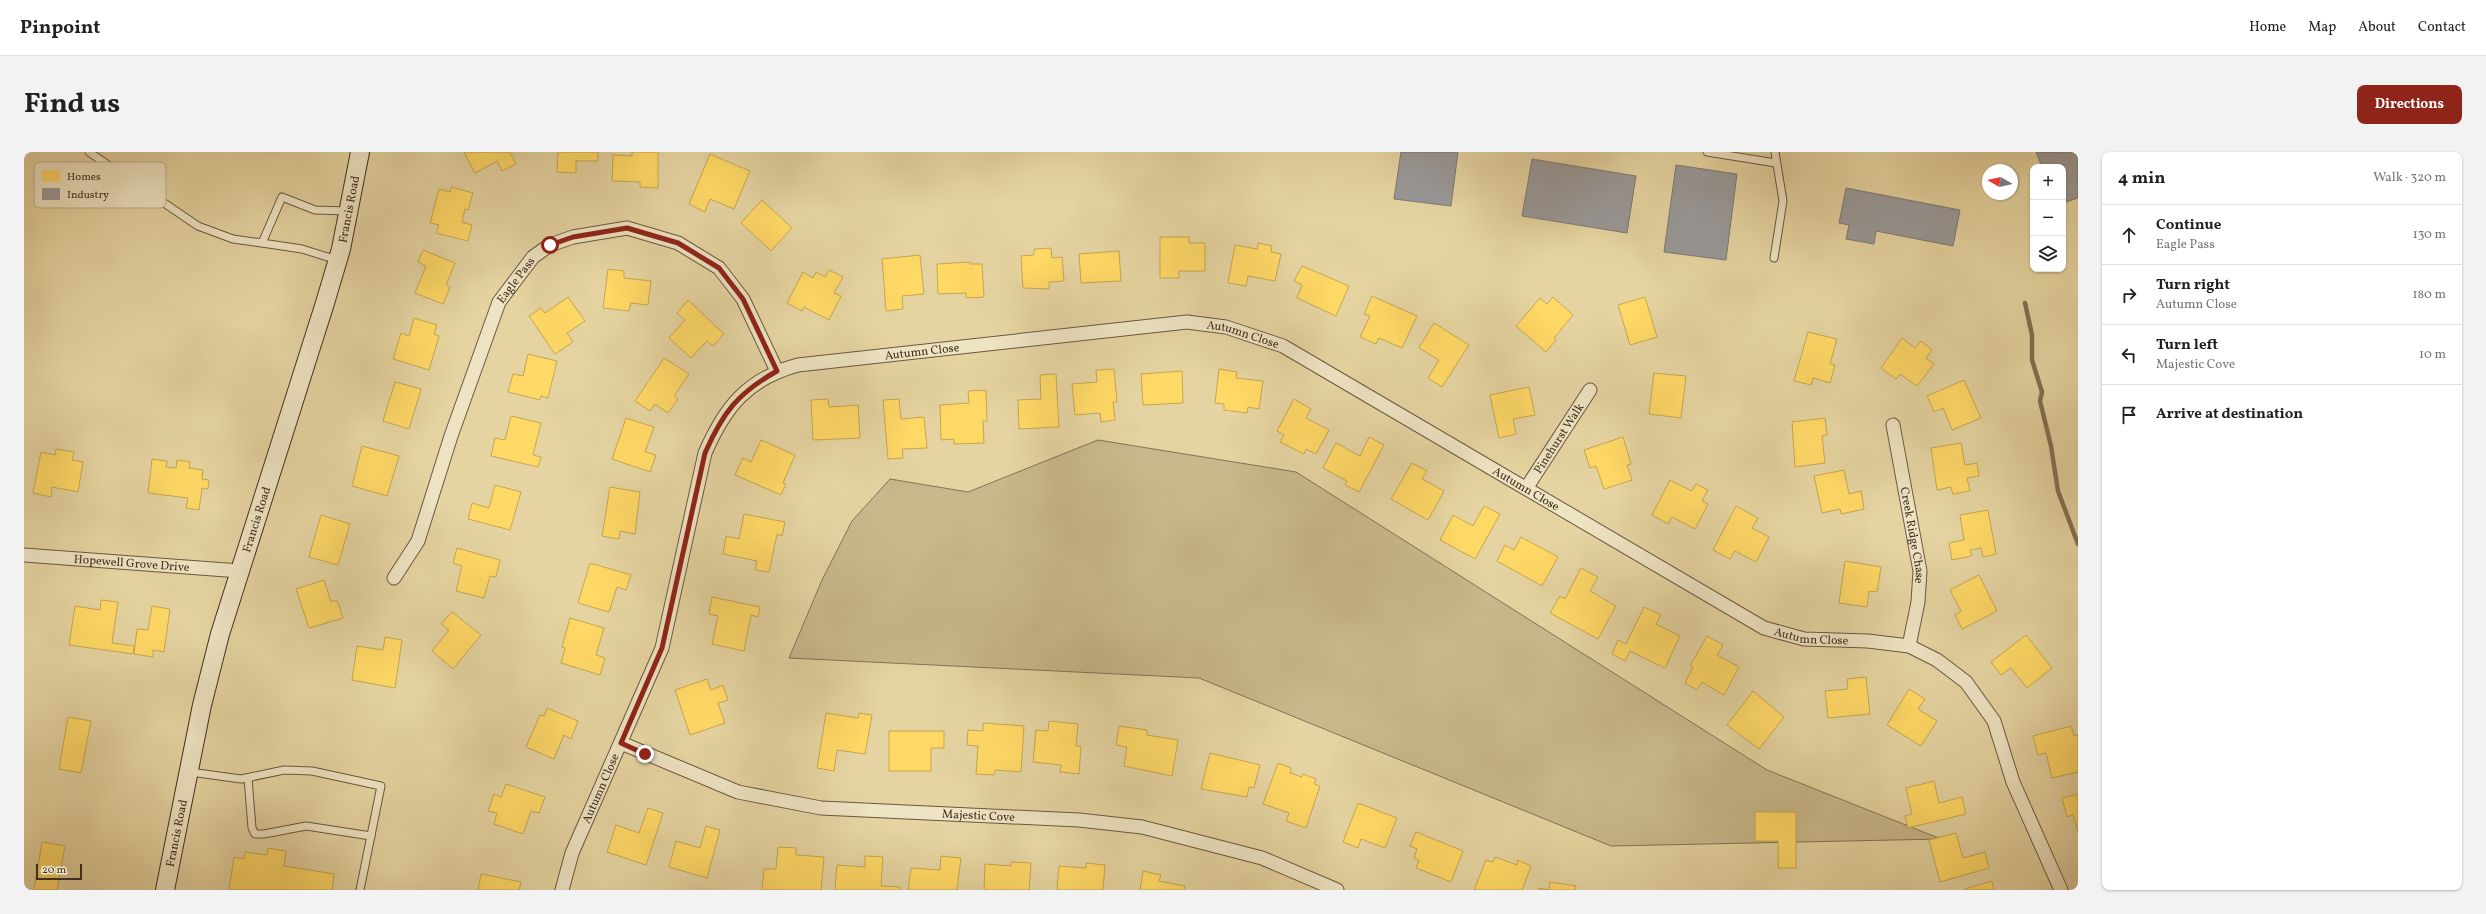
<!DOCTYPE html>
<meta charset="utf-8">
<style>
body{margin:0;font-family:Vollkorn,serif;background:#f2f2f2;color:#202124}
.controls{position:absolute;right:12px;top:12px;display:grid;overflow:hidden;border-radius:8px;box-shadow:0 1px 3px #0004}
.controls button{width:36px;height:36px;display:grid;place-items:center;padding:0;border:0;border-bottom:1px solid #e0e0e0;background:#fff;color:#202124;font:20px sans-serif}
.compass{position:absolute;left:1958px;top:12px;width:36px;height:36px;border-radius:50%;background:#fff;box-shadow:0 1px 3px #0004;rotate:279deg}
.scale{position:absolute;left:12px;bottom:10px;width:46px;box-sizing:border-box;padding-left:4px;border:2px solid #412e1f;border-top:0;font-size:11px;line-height:14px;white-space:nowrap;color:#412e1f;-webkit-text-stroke:3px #eee3c2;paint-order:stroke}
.stop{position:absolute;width:12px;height:12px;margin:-9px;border:3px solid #8f2418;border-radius:50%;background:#fff}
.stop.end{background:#8f2418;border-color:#fff;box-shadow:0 1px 4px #0008}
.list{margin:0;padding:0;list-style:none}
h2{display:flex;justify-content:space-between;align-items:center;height:52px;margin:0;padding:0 16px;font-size:17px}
h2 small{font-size:13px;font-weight:400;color:#757577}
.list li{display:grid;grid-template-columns:26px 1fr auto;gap:12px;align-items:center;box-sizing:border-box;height:60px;padding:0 16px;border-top:1px solid #e0e0e0}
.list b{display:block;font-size:15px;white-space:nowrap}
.list p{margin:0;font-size:13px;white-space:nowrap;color:#757577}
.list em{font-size:13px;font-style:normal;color:#757577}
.icon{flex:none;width:22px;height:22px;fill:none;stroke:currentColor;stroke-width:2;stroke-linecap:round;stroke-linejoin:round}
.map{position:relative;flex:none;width:2054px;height:738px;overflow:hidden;border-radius:8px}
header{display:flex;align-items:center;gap:24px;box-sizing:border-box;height:56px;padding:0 20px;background:#fff;border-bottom:1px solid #e0e0e0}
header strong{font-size:19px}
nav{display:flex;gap:22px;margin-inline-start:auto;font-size:14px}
.intro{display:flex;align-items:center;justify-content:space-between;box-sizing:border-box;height:96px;padding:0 24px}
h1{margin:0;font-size:28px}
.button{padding:10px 18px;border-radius:8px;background:#8f2418;color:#fff;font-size:14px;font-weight:700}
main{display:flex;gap:24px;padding:0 24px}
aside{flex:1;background:#fff;border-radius:8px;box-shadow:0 1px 3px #0004}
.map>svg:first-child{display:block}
.green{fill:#c9b88b;stroke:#857355}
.homes{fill:#ffd966;stroke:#c6a651}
.industry{fill:#999;stroke:#7f7974}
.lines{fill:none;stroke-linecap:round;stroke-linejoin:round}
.stream{stroke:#827053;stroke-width:4.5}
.lane-casing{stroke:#6a5840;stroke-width:9}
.street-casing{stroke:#6a5840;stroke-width:15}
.secondary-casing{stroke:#412e1f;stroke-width:20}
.lane{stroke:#eee3c2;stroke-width:7}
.street{stroke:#eee3c2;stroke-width:13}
.secondary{stroke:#eee3c2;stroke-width:18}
.route{stroke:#8f2418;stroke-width:5}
.labels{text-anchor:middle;stroke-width:4;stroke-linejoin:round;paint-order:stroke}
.street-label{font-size:12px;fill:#412e1f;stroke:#eee3c2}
.key{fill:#eee3c2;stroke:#baad91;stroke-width:1}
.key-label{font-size:11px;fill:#412e1f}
</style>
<header>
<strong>Pinpoint</strong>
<nav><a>Home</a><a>Map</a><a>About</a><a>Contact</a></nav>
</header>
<div class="intro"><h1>Find us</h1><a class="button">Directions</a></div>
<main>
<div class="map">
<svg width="2054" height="738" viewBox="0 0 2054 738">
<rect width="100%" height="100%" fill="#e5d4a1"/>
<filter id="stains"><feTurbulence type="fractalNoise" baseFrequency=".005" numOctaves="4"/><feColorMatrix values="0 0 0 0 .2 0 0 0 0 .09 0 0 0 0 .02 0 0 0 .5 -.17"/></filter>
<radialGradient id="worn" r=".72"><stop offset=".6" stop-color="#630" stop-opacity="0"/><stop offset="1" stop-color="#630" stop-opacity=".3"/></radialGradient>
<!-- green -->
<path class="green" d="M1074 288 1272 320 1743 618 1917 687 1587 694 1175 526 765 506 798 428 828 369 866 327 944 340Z"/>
<!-- homes -->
<g class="homes">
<path d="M440 0H486L492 12 478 19 473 9 451 21Z"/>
<path d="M534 0H574V9H552V21L533 20Z"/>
<path d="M608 0H634V36L616 35V30L588 29 589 3 608 4Z"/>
<path d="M686 2 726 19 710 57 686 47 681 60 665 52Z"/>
<path d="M427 35 449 41 444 58 441 57 438 70 448 73 444 89 412 81 415 73 406 71 415 37 426 40Z"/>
<path d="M738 48 768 76 747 99 717 71Z"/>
<path d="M1136 85H1165V91H1181V119H1155V126H1136Z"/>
<path d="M1234 91 1248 94 1247 100 1257 102 1251 129 1224 124 1222 134 1204 131 1211 93 1233 97Z"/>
<path d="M1027 96 1028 106 1038 105 1040 129 1025 130V137L999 136 997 104 1010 103V97Z"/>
<path d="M399 98 431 111 422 133 426 135 419 152 391 141 402 114 394 110Z"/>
<path d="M1095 99 1097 129 1057 131 1055 102Z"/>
<path d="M896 103 900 142 878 144 879 157 862 159 858 107Z"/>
<path d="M946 110V112H958L960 145 942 146V141L914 142 913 112Z"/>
<path d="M1278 114 1325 134 1312 164 1273 146 1278 133 1270 129Z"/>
<path d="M584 117 600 119V126L627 129 624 153 607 151 605 159 579 156Z"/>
<path d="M805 118 819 125 810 141 817 144 805 168 780 155 778 159 763 151 779 120 789 126 792 120 801 125Z"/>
<path d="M1348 144 1393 164 1378 196 1355 186 1352 192 1336 185 1346 164 1340 162Z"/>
<path d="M544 145 561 169 543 181 549 190 531 202 505 164 517 156 521 161Z"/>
<path d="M1529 145 1549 163 1530 186 1532 188 1522 200 1492 174 1516 146 1523 152Z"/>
<path d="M1621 145 1633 185 1606 193 1594 153Z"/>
<path d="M664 148 700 182 689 194 683 189 667 206 645 186 661 168 653 161Z"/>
<path d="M390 166 413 173 410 182 415 184 405 218 369 207 377 181 385 184Z"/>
<path d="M1410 171 1445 193 1418 235 1404 226 1415 208 1395 196Z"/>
<path d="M1784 180 1813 187 1806 212 1811 213 1806 231 1789 226 1787 233 1770 229Z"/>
<path d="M1878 186 1891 196 1897 189 1908 198 1902 206 1910 212 1893 234 1876 222 1872 227 1857 216Z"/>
<path d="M504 202 533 209 524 246 517 244 516 248 484 240 489 222 499 224Z"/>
<path d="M640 206 665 222 650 244 654 247 644 261 631 252 626 259 611 249Z"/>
<path d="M1090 217 1093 250H1089L1091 268 1077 270 1076 261 1051 263 1048 232 1073 230 1072 218Z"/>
<path d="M1195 217 1213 220 1212 226 1239 229 1235 257 1224 255 1223 261 1200 258V252L1191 251Z"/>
<path d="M1158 219 1159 251 1119 253 1117 222Z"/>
<path d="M1630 221 1662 224 1657 266 1625 262Z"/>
<path d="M1032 222 1035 275 995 277 994 248 1017 247 1016 223Z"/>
<path d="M1940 228 1957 266 1928 278 1919 256 1910 260 1903 244Z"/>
<path d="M371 230 397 237 385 277 359 269Z"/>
<path d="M1505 235 1511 263 1489 267 1492 282 1475 286 1466 243Z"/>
<path d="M962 238 963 269H959L960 291 930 292V287L917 288 916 253 945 251 944 239Z"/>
<path d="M804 247 805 255 834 253 836 286 789 288 787 248Z"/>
<path d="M875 247 877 267 900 265 903 296 878 297 879 306 864 307 859 248Z"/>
<path d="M1270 247 1287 257 1282 266 1305 278 1292 302 1282 297 1280 302 1256 290 1260 283 1253 279Z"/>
<path d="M487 264 517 271 509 303 517 305 514 315 467 304 471 286 481 288Z"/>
<path d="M602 266 630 275 621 300 632 303 626 320 588 307Z"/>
<path d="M1801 266 1803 283 1798 284 1801 311 1771 315 1768 270Z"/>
<path d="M1345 285 1360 293 1335 340 1321 333 1323 329 1299 316 1312 291 1336 304Z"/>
<path d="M1599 285 1607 312 1603 313 1608 328 1580 337 1572 314 1566 316 1560 298Z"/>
<path d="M737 288 771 303 759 331 762 332 757 343 711 323 719 306 727 310Z"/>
<path d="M1937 291 1941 313 1953 311 1955 324 1943 326 1946 339 1929 342 1927 335 1913 338 1907 296Z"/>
<path d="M338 294 375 304 363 344 328 334Z"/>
<path d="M32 297 50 300 48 308 59 310 54 340 28 335 27 345 9 341 17 300 31 303Z"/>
<path d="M128 307 143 309 142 315 152 316 153 308 166 310 165 316 179 318 178 327 185 328 184 337 178 336 175 358 162 356 164 346 124 341Z"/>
<path d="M1388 311 1403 319 1398 327 1420 339 1404 368 1367 347Z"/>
<path d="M1820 318 1825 342 1837 339 1840 357 1817 362 1816 357 1798 361 1790 324Z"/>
<path d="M1646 328 1668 339 1672 332 1684 338 1678 349 1684 352 1671 377 1648 365 1644 372 1628 363Z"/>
<path d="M471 333 497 340 486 378 444 367 448 351 465 356Z"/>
<path d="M586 335 616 340 611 382 596 379 595 387 578 384Z"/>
<path d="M1460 354 1476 362 1451 407 1416 388 1429 363 1449 374Z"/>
<path d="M1712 354 1734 366 1728 376 1745 385 1732 410 1711 399 1706 407 1689 398Z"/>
<path d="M1964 358 1972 402 1959 405 1957 396 1946 398 1948 404 1928 408 1925 391 1940 388 1936 363Z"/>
<path d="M720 362 761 370 758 384 753 382 745 420 731 418 733 409 699 402 702 384 715 387Z"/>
<path d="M297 363 326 372 314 413 285 405Z"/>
<path d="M1497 385 1534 405 1518 434 1473 409 1481 393 1490 398Z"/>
<path d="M433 396 476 408 472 425 466 424 460 446 432 439 438 414 429 411Z"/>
<path d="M1821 409 1857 415 1853 440 1845 439 1843 455 1815 451Z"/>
<path d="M566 411 607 423 602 438 593 435 585 460 554 451Z"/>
<path d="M1557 416 1574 425 1566 439 1592 454 1574 487 1526 461 1536 444 1541 447Z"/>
<path d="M1955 423 1973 459 1938 477 1931 463 1937 459 1926 438Z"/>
<path d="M300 428 307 450 313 448 319 466 285 476 272 437Z"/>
<path d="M688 445 736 455 734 465 727 463 720 499 688 492 694 464 685 462Z"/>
<path d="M77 448 94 450 88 491 110 494 109 502 45 493 51 454 76 458Z"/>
<path d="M128 454 146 457 140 500 129 498V505L110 502 113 477 124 478Z"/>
<path d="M1620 455 1637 463 1632 472 1656 484 1641 516 1606 499 1601 509 1588 502 1594 488 1602 492Z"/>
<path d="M428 460 457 483 429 517 408 499 425 478 417 472Z"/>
<path d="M546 466 580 476 572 503 581 506 576 523 537 511 541 496 538 495Z"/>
<path d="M2002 483 2028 516 2003 536 1987 516 1977 523 1967 510Z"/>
<path d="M1683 484 1699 493 1693 503 1715 515 1700 543 1678 530 1673 538 1661 531 1669 515 1666 514Z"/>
<path d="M361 485 378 488 371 536 328 528 333 494 359 498Z"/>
<path d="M1842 525 1846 562 1804 566 1801 539 1824 537 1823 527Z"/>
<path d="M683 527 687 538 699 533 704 548 694 551 701 571 666 583 651 538Z"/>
<path d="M1885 537 1901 547 1894 557 1913 569 1897 594 1863 573Z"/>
<path d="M1729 539 1760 565 1735 597 1703 573Z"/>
<path d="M523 556 554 569 547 587 540 583 530 607 502 595 516 563 520 564Z"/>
<path d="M802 561 834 566 835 561 848 563 841 602 813 598 810 619 793 616Z"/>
<path d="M44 565 67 569 57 621 35 617Z"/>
<path d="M1025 569 1054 572 1052 594H1057L1055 622 1036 620 1037 613 1009 610 1012 578 1024 579Z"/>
<path d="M959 571 1000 574 997 620 971 618 970 623 952 622 954 594 943 593 944 578 959 579Z"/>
<path d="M1095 574 1123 578V583L1154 588 1148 624 1100 614 1103 595 1092 593Z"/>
<path d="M2047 574 2050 584 2054 583V620L2028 626 2022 601 2014 603 2009 584Z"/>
<path d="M865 579H920V596H907V619H865Z"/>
<path d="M1186 601 1236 613 1230 636 1225 635 1223 645 1177 637Z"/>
<path d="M1254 611 1267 616 1266 621 1278 625 1279 622 1292 627 1290 632 1296 634 1282 676 1262 669 1265 661 1239 652Z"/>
<path d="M1910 629 1915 651 1938 645 1942 662 1884 676 1881 664 1888 662 1882 636Z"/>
<path d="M482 632 521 645 515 661 507 659 499 682 470 672 473 661 464 659 470 642 477 645Z"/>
<path d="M2054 642V680L2049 663 2043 665 2038 646Z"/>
<path d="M1334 651 1373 666 1361 696 1337 687 1334 696 1319 690Z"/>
<path d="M624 656 639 661 622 713 583 700 592 673 615 681Z"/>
<path d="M1731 660H1772V716H1754V689H1731Z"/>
<path d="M682 674 696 678 683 726 645 715 652 689 676 696Z"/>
<path d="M1392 680 1439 699 1427 730 1392 716 1395 708 1390 706 1393 697 1386 694Z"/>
<path d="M1932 681 1939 706 1961 700 1965 716 1916 730 1905 688Z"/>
<path d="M18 690 41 694 33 738H10Z"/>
<path d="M754 695 772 696V703L800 705 797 738H738L740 717H752Z"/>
<path d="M244 696 262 699 260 714 310 722 308 738H205L210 705 220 707 221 700 243 703Z"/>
<path d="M841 704 859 705 857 734 876 735V738H811L813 713 841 715Z"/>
<path d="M917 704 937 706 933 738H884L887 716 916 718Z"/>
<path d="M1471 705 1493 713 1494 708 1507 714 1498 738H1450L1462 708 1469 710Z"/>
<path d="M987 710 1007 711 1005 738H960L961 712 987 714Z"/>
<path d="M1062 711 1081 713 1079 738H1033L1035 714 1062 716Z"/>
<path d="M1119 719 1137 723 1135 729 1161 734 1160 738H1116Z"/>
<path d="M457 722 497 730 495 738H454Z"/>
<path d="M1968 729 1970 738H1941V737Z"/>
<path d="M1526 730 1552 734 1551 738H1514L1515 736 1525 738Z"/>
</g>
<!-- industry -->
<g class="industry">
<path d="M1377 0H1434L1427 54 1370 47Z"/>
<path d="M2012 0H2054V46L2039 51V15H2018Z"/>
<path d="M1508 7 1612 24 1603 81 1498 64Z"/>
<path d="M1652 13 1713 22 1702 108 1640 100Z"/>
<path d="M1822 36 1936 58 1929 94 1852 79 1850 92 1822 87 1825 73 1815 71Z"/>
</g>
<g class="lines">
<!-- stream -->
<path class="stream" d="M2001 151 2008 183V208L2018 240 2016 249 2027 294 2034 339 2054 392"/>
<!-- lane casing -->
<g class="lane-casing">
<g id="lane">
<path d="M65 0 174 74 209 87 238 91"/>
<path d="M1683 0 1752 11"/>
<path d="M1750 106 1759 49 1751 0"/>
<path d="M313 108 278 97 238 91 258 45 291 58 324 59"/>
<path d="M166 620 217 627 260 618 288 619 357 634 336 738"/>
<path d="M224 626 228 676 231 682H240L282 674 347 684"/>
</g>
</g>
<!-- street casing -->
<g class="street-casing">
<g id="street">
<path id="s1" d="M1869 273 1896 419 1894 450 1885 494"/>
<path id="s2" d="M1503 335 1566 238"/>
<path id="s3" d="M0 403 216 419"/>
<path id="s4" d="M370 426 394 389 427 284 475 150 509 105 526 93 549 85 603 76 654 91 695 116 719 147 753 219"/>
<path id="s5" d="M597 591 714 640 797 656 1055 668 1118 675 1238 706 1313 738"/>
<path id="s6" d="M538 738 548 701 638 496 681 301C701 255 723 227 774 213L1163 170 1202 175 1259 194 1740 476 1780 487 1844 489 1885 494 1913 508 1942 530 1970 569 1989 630 2037 738"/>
</g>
</g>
<!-- secondary casing -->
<g class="secondary-casing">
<g id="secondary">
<path id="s7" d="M141 738 178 553 196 482 301 151 317 97 336 0"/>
</g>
</g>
<!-- lane -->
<use href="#lane" class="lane"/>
<!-- street -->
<use href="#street" class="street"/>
<!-- secondary -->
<use href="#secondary" class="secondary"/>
</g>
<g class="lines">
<!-- route -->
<path class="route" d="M526 93 549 85 603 76 654 91 695 116 719 147 753 219C714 241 699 260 681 301L638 496 597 591 621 602"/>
</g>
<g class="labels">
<!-- street labels -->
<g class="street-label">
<text dy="4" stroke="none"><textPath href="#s7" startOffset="706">Francis Road</textPath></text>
<text dy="4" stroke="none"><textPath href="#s4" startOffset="324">Eagle Pass</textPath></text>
<text dy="4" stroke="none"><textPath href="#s6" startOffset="1044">Autumn Close</textPath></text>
<text dy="4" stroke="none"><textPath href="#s6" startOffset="720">Autumn Close</textPath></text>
<text dy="4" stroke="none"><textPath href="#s2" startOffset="58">Pinehurst Walk</textPath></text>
<text dy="4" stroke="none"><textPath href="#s6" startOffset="1368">Autumn Close</textPath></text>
<text dy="4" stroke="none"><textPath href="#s7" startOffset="382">Francis Road</textPath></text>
<text dy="4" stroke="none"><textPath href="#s1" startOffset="112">Creek Ridge Chase</textPath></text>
<text dy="4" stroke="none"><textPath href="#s3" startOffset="108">Hopewell Grove Drive</textPath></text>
<text dy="4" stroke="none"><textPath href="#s6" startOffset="1692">Autumn Close</textPath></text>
<text dy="4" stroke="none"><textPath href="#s6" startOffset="109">Autumn Close</textPath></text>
<text dy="4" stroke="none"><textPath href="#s5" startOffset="369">Majestic Cove</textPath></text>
<text dy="4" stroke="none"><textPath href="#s7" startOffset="58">Francis Road</textPath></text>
</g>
</g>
<!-- legend -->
<rect x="10" y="10" width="132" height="46" rx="6" class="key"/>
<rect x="18" y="18" width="18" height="12" fill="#ffd966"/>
<rect x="18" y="36" width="18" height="12" fill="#999"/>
<g class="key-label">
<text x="43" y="28">Homes</text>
<text x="43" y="46">Industry</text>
</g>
<rect width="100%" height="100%" filter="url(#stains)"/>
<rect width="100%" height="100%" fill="url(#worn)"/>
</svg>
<div class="controls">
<button>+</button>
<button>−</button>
<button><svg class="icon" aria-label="layers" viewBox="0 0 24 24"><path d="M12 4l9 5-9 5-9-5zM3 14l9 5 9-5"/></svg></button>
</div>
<svg class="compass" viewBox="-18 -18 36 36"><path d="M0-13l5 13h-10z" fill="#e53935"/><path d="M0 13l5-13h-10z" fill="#757577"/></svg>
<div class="scale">20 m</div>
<div class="stop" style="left:526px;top:93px"></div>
<div class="stop end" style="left:621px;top:602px"></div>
</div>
<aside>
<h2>4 min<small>Walk · 320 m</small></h2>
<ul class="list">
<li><svg class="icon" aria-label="ahead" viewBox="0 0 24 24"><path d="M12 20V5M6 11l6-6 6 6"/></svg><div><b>Continue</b><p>Eagle Pass</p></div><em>130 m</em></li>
<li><svg class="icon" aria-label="right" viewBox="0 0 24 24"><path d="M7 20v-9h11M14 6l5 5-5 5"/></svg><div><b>Turn right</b><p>Autumn Close</p></div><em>180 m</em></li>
<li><svg class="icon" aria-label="left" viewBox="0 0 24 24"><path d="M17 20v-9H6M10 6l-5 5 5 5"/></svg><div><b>Turn left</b><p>Majestic Cove</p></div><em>10 m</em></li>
<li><svg class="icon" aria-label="arrive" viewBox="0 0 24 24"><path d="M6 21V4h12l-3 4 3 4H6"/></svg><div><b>Arrive at destination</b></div></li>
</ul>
</aside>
</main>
